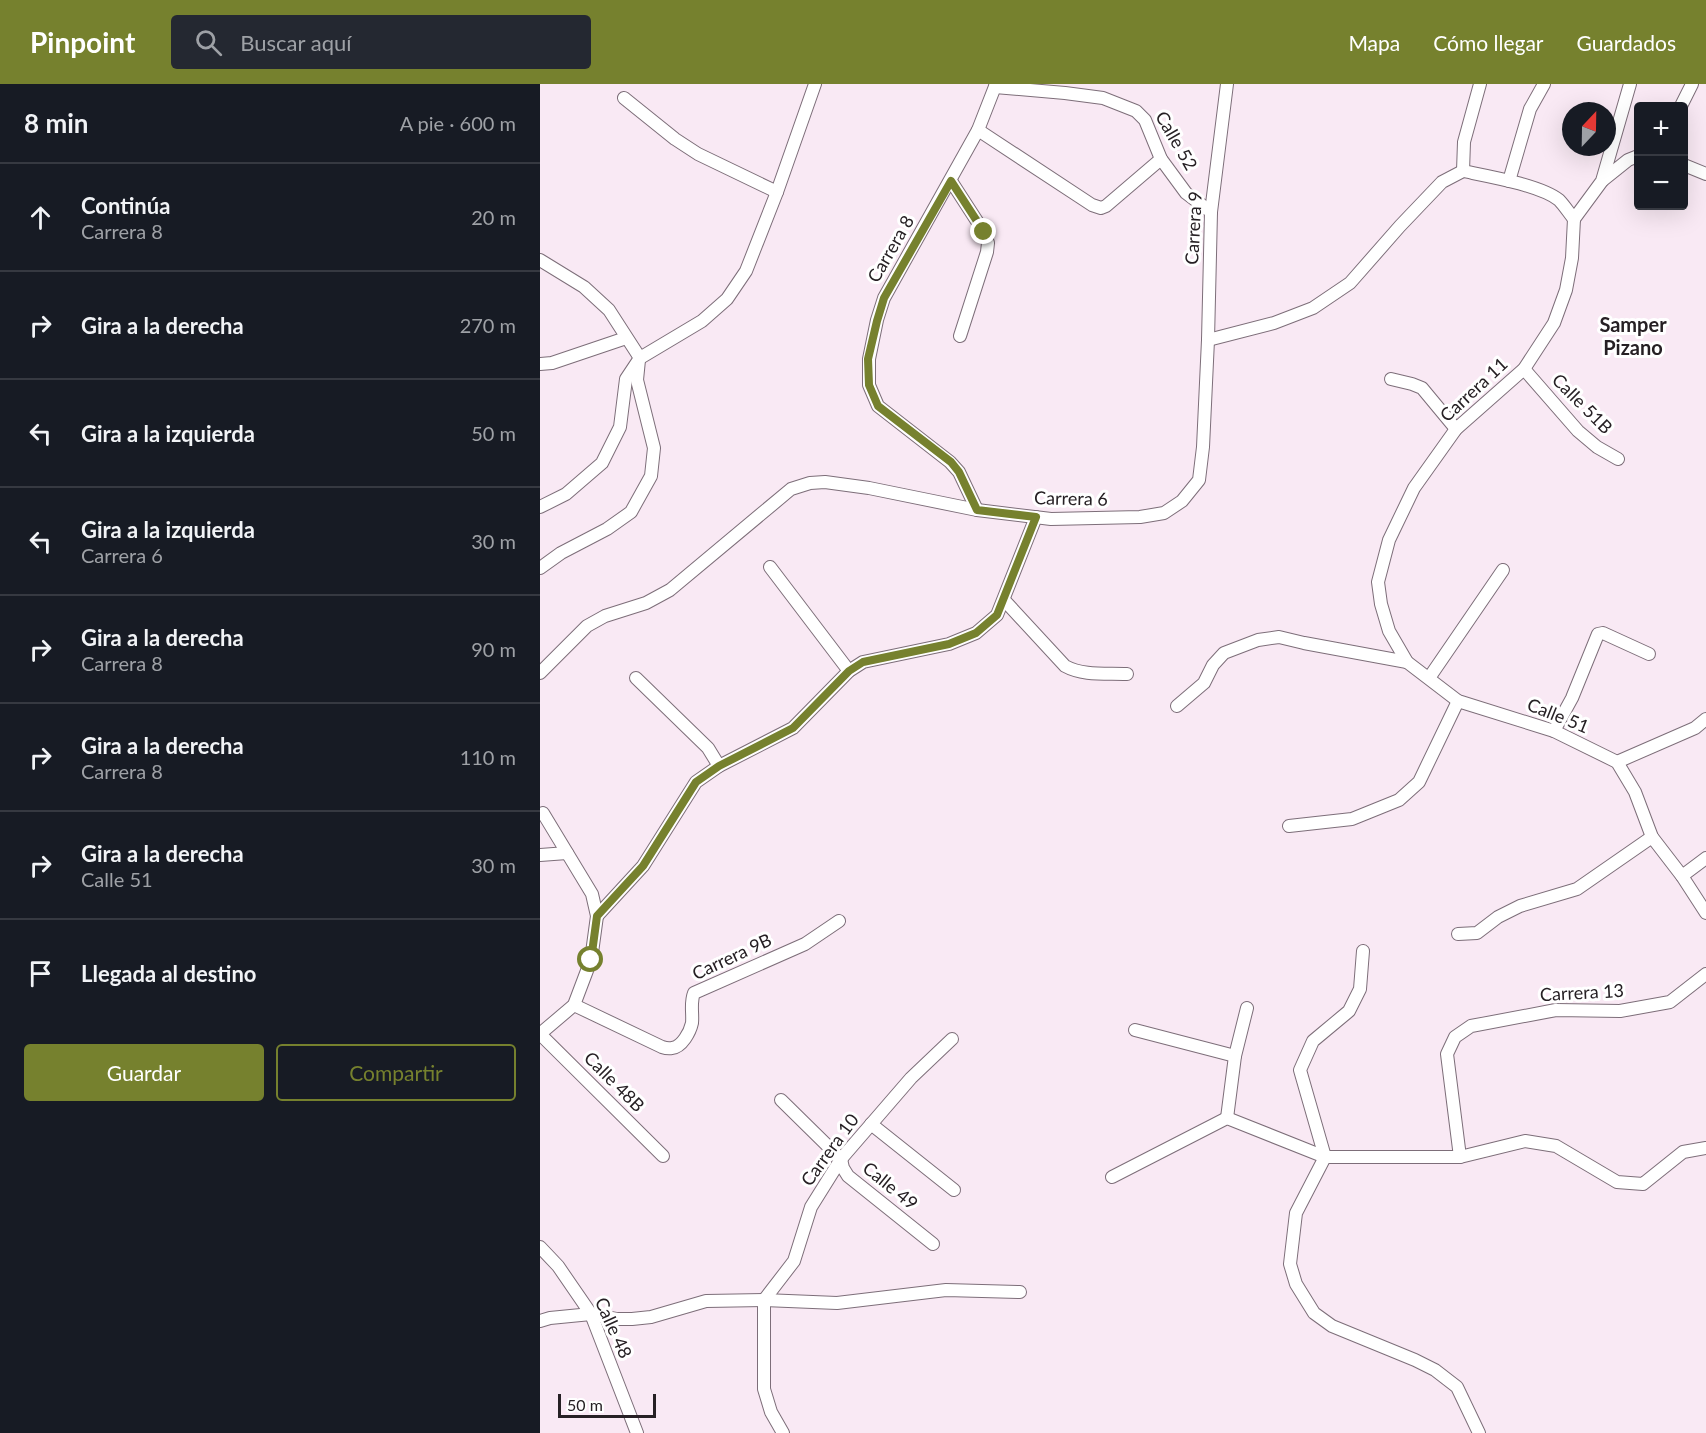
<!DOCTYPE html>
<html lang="es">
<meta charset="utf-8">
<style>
body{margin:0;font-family:Lato,sans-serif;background:#242831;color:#f1f3f6}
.controls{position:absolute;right:18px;top:18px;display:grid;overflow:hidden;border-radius:6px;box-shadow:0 6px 24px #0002}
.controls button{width:54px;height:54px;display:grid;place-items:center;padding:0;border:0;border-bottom:2px solid #363941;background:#171b24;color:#f1f3f6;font:30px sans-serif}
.compass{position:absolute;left:1022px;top:18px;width:54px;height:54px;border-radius:50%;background:#171b24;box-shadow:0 6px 24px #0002;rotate:22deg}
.scale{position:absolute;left:18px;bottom:15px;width:98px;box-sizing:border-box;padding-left:6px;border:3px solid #262024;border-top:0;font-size:16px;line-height:21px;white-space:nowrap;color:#262024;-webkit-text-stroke:4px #fff;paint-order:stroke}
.stop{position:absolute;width:18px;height:18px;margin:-14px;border:4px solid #76812e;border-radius:50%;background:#fff}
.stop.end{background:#76812e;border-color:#fff;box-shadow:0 2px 6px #0008}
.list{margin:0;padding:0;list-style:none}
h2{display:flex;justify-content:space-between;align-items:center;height:78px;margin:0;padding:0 24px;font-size:26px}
h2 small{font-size:20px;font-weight:400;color:#9ea1a6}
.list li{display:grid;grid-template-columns:39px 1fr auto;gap:18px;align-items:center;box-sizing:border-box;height:108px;padding:0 24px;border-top:2px solid #363941}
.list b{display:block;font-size:22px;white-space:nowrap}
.list p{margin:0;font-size:20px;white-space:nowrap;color:#9ea1a6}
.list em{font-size:20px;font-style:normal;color:#9ea1a6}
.actions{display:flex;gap:12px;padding:18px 24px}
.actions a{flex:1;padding:14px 0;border:2px solid #76812e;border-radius:6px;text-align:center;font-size:21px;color:#76812e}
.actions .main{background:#76812e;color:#fff}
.icon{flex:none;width:33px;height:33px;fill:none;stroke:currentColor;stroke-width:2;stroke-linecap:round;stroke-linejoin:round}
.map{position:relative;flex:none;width:1166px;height:1349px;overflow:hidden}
header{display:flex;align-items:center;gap:36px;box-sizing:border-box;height:84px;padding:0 30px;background:#76812e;color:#fff}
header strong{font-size:28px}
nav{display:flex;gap:33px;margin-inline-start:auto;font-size:21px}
.search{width:420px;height:54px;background:#242831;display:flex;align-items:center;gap:15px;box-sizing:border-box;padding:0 21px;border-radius:6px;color:#9ea1a6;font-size:22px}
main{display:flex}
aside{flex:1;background:#171b24}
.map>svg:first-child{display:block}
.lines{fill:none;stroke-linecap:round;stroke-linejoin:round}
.street-casing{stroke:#7d6e79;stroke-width:14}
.street{stroke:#fff;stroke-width:12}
.route{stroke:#76812e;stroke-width:8}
.labels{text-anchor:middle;stroke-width:6;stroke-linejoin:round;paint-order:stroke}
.street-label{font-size:18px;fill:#262024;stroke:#fff}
.neighbourhood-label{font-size:20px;font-weight:bold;fill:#262024;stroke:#fff}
</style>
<header>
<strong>Pinpoint</strong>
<div class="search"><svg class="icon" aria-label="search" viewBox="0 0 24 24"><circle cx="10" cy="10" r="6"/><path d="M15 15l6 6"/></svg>Buscar aquí</div>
<nav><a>Mapa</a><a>Cómo llegar</a><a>Guardados</a></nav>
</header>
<main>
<aside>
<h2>8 min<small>A pie · 600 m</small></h2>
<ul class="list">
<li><svg class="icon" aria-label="ahead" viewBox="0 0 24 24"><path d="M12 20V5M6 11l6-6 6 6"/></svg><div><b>Continúa</b><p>Carrera 8</p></div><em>20 m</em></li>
<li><svg class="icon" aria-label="right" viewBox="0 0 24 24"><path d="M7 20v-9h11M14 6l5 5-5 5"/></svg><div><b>Gira a la derecha</b></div><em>270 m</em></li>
<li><svg class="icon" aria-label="left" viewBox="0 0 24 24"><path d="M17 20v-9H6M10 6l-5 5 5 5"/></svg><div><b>Gira a la izquierda</b></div><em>50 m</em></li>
<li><svg class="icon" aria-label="left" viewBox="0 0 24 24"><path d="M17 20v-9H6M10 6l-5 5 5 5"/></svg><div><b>Gira a la izquierda</b><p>Carrera 6</p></div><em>30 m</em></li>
<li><svg class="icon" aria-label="right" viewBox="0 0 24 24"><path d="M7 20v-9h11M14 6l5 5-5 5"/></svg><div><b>Gira a la derecha</b><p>Carrera 8</p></div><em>90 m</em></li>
<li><svg class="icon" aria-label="right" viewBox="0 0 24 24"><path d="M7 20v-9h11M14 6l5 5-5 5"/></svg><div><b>Gira a la derecha</b><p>Carrera 8</p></div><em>110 m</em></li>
<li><svg class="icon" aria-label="right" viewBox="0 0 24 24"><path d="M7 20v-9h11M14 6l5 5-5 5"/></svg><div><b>Gira a la derecha</b><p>Calle 51</p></div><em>30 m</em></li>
<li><svg class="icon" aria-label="arrive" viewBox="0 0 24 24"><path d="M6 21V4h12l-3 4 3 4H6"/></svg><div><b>Llegada al destino</b></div></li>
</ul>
<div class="actions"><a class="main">Guardar</a><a>Compartir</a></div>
</aside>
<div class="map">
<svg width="1166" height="1349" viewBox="0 0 1166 1349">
<rect width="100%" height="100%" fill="#f9e9f4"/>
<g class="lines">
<!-- street casing -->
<g class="street-casing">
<g id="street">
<path d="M455 3 525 9 563 14 596 27 605 36 621 75 646 109 671 128"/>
<path d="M84 14 135 55 158 70 237 108"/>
<path d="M1141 22 1152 0"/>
<path d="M438 46 552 121 561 124 566 122 621 75"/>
<path d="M1144 81 1166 90"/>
<path d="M923 87C947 92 1000 101 1019 116 1024 121 1029 129 1034 135"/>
<path d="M923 87 924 58 940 0"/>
<path d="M1063 96 1088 76 1098 72"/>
<path d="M411 97 444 148 448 159 447 168 420 252"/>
<path d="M969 97 990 25 1004 0"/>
<path d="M1034 135 1032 174 1026 206 1014 239 984 285 916 345 874 404 849 456 838 498 841 520 849 547 867 578 918 617 1014 647 1077 678 1095 708 1112 753 1142 792 1166 829"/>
<path d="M1034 135 1062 97 1090 0"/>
<path d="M0 176 44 203 69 226 100 274"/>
<path d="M668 256 734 239 773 224 810 199 860 142 902 98 923 87"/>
<path d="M0 280 12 279 86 254"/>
<path d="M984 285 1038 347 1057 363 1078 375"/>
<path d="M851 295 872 300 882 304 916 345"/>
<path d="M0 423 26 410 62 379 80 343 86 295 100 274 162 237 187 215 206 187 237 108 275 0"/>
<path d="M437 426 419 388 410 378 338 322 329 301V275L337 236 344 214 438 46 456 0"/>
<path d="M230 483 309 587"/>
<path d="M0 484 21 469 67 445 91 428 111 392 114 364 97 296 99 276"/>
<path d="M464 516 525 582C543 592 566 589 587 590"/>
<path d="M0 589 47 542 65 532 106 519 130 506 251 405 270 399 285 398 329 404 437 426 511 435 600 433 624 429 642 417 659 396 663 363 668 256 671 128 687 0"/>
<path d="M96 594 168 664 179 682"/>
<path d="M889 594 963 486"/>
<path d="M637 622 664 599 673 581 684 569 718 556 739 553 764 559 867 578"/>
<path d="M1014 647 1032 614 1058 550 1063 549 1109 570"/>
<path d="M1077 678 1155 644 1166 635"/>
<path d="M749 742 812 735 859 716 879 698 918 617"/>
<path d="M0 771 27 769"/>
<path d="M1142 792 1166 774"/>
<path d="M57 832 103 782 156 698 179 682 253 644 309 587 323 578 409 560 436 549 457 531 496 433"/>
<path d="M918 850 937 849 958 833 980 822 1037 805 1112 753"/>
<path d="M823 867 820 905 809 927 773 957 760 986 785 1073 756 1129 750 1180 756 1200 774 1229 792 1242 875 1276 895 1286 917 1303 939 1349"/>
<path d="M34 921 122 963C125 964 128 965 132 964 142 963 150 948 152 939 153 929 150 919 154 909L265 860 299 837"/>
<path d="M595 946 695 972"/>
<path d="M0 950 34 921 51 876 57 832 52 810 3 729"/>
<path d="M0 950 123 1072"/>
<path d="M241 1016 301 1075 303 1084 308 1092 393 1160"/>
<path d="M687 1034 695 972 707 924"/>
<path d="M331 1040 414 1106"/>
<path d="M920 1073 907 970 915 953 931 942 1016 926 1080 927 1130 918 1166 890"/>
<path d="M572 1093 687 1034 785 1073H920L985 1057 1016 1062 1077 1098 1103 1100 1143 1068 1166 1064"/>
<path d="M0 1163 18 1182 51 1230 97 1349"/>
<path d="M0 1237 10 1234 51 1230 77 1235H92L111 1233 166 1217 224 1216 297 1219 406 1206 480 1208"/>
<path d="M243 1349 231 1328 224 1305V1216L254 1177 271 1123 301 1075 371 994 412 955"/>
</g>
</g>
<!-- street -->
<use href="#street" class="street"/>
</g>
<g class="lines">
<!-- route -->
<path class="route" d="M51 876 57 832 103 782 156 698 179 682 253 644 309 587 323 578 409 560 436 549 457 531 496 433 437 426 419 388 411 378 338 322 329 301 328 275 337 237 344 214 411 97 444 148"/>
</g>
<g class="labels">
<!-- street labels -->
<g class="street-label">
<text transform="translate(636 57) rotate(60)" y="6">Calle 52</text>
<text transform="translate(654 144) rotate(-87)" y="6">Carrera 9</text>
<text transform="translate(351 165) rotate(-60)" y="6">Carrera 8</text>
<text transform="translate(934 306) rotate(-43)" y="6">Carrera 11</text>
<text transform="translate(1042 320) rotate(45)" y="6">Calle 51B</text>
<text transform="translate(531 415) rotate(1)" y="6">Carrera 6</text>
<text transform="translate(1018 632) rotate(22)" y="6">Calle 51</text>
<text transform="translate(192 873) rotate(-25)" y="6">Carrera 9B</text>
<text transform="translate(1042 909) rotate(-3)" y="6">Carrera 13</text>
<text transform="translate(74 998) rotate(45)" y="6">Calle 48B</text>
<text transform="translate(290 1066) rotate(-54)" y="6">Carrera 10</text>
<text transform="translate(350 1102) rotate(39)" y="6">Calle 49</text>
<text transform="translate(73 1244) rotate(66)" y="6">Calle 48</text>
</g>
<!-- neighbourhood labels -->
<g class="neighbourhood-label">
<text x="1093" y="248">Samper<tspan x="1093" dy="23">Pizano</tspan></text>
</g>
</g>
</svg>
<div class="controls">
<button>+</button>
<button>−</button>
</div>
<svg class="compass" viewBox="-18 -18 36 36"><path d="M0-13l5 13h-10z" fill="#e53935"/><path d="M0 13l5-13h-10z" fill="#9ea1a6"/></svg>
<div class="scale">50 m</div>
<div class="stop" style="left:51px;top:876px"></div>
<div class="stop end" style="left:444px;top:148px"></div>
</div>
</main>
